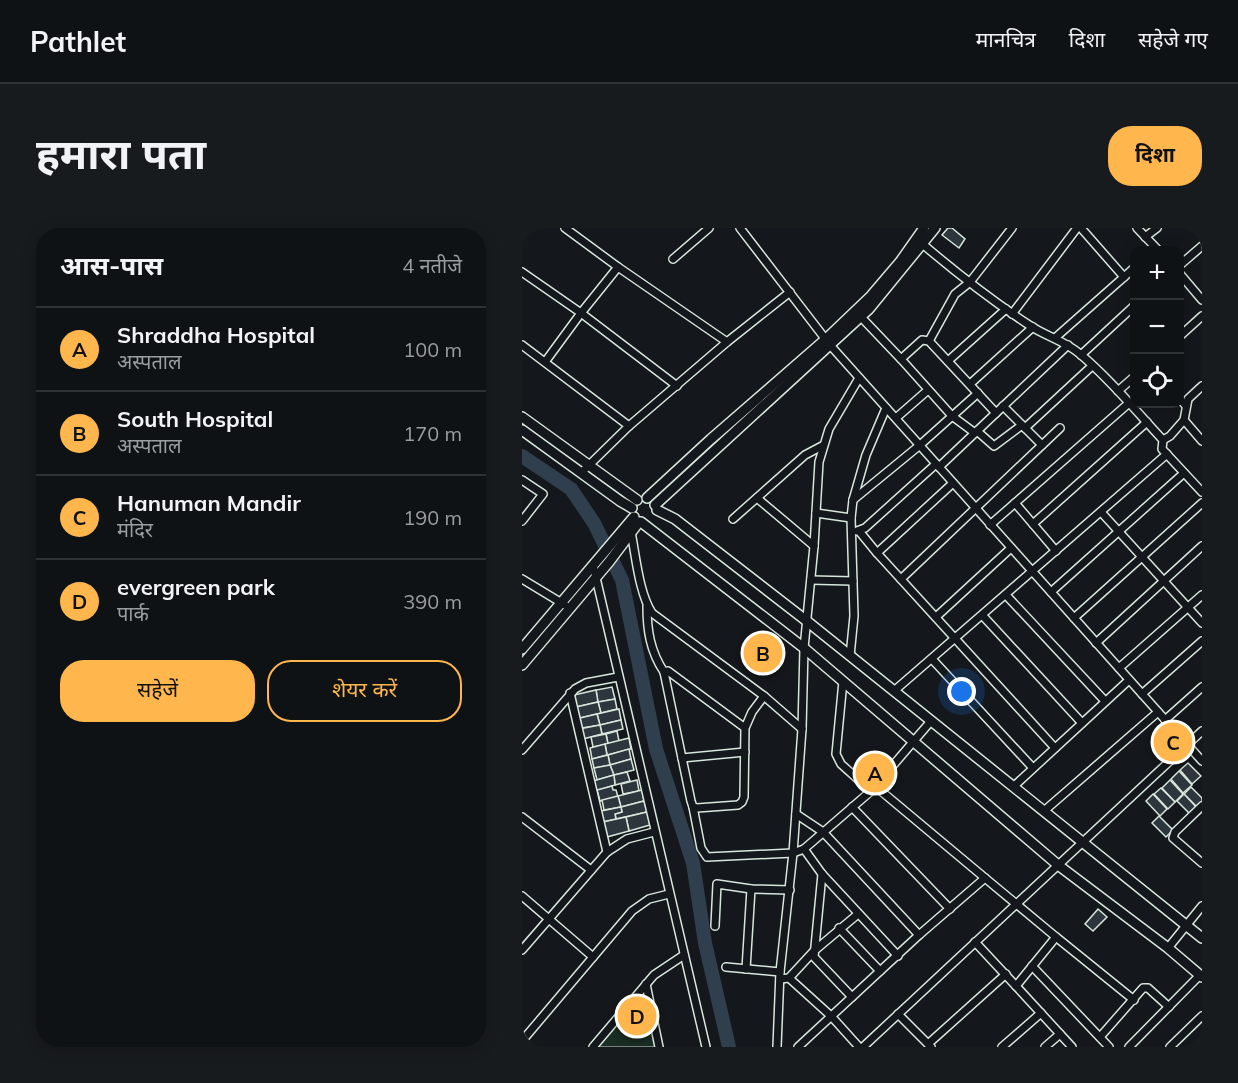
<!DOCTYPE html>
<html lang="hi">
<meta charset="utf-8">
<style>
body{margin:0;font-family:Mulish,"Noto Sans Devanagari",sans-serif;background:#181b1e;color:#f1f3f6}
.controls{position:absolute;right:18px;top:18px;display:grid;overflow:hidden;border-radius:12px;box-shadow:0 3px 15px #0003}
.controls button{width:54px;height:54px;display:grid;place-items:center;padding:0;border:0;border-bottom:2px solid #2f3234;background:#0f1215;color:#f1f3f6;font:30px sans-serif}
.you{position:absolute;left:440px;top:464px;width:21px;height:21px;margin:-15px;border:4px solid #fff;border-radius:50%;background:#1a73e8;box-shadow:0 0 0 9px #1a73e833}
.badge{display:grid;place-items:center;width:39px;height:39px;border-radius:50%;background:#ffb74d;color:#111;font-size:20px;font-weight:700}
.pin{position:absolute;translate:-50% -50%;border:3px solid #fff;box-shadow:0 2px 6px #0006}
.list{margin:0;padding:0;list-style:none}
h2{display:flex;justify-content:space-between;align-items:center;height:78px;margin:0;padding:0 24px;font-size:26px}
h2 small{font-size:20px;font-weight:400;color:#9b9ea0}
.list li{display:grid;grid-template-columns:39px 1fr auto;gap:18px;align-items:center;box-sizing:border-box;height:84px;padding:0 24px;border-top:2px solid #2f3234}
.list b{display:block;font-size:22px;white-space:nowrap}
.list p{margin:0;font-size:20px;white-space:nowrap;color:#9b9ea0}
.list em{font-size:20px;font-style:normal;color:#9b9ea0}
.actions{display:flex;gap:12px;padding:18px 24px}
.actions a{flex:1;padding:14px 0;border:2px solid #ffb74d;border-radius:24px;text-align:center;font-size:21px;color:#ffb74d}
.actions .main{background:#ffb74d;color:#111}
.icon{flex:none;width:33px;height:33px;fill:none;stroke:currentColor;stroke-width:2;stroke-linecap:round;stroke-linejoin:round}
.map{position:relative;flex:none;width:680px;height:819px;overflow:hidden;border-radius:24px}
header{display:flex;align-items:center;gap:36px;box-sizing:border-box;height:84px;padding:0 30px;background:#0f1215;border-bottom:2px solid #2f3234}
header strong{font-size:28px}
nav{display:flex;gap:33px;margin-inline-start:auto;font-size:21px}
.intro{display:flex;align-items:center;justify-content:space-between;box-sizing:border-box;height:144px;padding:0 36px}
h1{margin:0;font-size:42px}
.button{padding:15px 27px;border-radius:24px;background:#ffb74d;color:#111;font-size:21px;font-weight:700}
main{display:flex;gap:36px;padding:0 36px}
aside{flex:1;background:#0f1215;border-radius:24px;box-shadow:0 3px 15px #0003}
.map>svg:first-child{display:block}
.green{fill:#1a2d24;stroke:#939e99;stroke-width:1.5}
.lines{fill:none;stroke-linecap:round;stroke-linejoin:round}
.river{stroke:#2f3f4d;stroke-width:14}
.building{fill:#2c363c;stroke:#d8e6dc;stroke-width:1.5}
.minor-casing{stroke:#d8e6dc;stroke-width:10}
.tertiary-casing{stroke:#d8e6dc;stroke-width:12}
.minor{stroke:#14181c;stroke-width:7}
.tertiary{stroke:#14181c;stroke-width:9}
</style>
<header>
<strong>Pathlet</strong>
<nav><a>मानचित्र</a><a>दिशा</a><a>सहेजे गए</a></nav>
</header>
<div class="intro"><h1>हमारा पता</h1><a class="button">दिशा</a></div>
<main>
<aside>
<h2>आस-पास<small>4 नतीजे</small></h2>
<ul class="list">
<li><span class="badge">A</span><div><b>Shraddha Hospital</b><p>अस्पताल</p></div><em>100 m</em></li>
<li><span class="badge">B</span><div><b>South Hospital</b><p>अस्पताल</p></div><em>170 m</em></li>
<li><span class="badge">C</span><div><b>Hanuman Mandir</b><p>मंदिर</p></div><em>190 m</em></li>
<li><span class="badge">D</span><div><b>evergreen park</b><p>पार्क</p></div><em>390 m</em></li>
</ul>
<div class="actions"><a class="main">सहेजें</a><a>शेयर करें</a></div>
</aside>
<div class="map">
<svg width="680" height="819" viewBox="0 0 680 819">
<rect width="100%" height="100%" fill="#14181c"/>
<!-- green -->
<path class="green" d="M125 756 139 819H72Z"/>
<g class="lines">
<!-- river -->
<path class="river" d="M0 228 49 261 72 295 100 352 134 521 171 635 183 715 207 819"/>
</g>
<!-- building -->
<g class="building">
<path d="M426 0H430L443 11 437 20 420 7Z"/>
<path d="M244 415 250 421 238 435 231 429Z"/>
<path d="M90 459 93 471 76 474 74 462Z"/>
<path d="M74 462 76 474 54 479 52 467Z"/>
<path d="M93 471 95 481 79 485 76 474Z"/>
<path d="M76 474 79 485 58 490 57 486H55L54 479Z"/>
<path d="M97 481 99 492 78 497 75 486Z"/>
<path d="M75 486 78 497 60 500 58 490Z"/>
<path d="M99 492 101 501 80 506 78 497Z"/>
<path d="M78 497 80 506 61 511 57 501Z"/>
<path d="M95 503 97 513 86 516 84 506Z"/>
<path d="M651 505 659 516 652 522 643 511Z"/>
<path d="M84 506 86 516 71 519 69 509Z"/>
<path d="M107 510 109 521 85 527 83 516Z"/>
<path d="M83 516 85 527 70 531 68 520Z"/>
<path d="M107 521 109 531 88 537 86 527Z"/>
<path d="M86 527 88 537 72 540 70 531Z"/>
<path d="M109 531 112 542 92 547 88 537Z"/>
<path d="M357 534 365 542 350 557 342 550Z"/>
<path d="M666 535 679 548 670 556 658 542Z"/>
<path d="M88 537 92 547 75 552 72 540Z"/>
<path d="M657 543 670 557 661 565 649 551Z"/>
<path d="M105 544 108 553 93 557 92 547Z"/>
<path d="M92 547 93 557 74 563 71 553Z"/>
<path d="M115 552 117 563 101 566 99 556Z"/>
<path d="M648 552 661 566 653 574 640 560Z"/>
<path d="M90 558 91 562H94L96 569 78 573 75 562Z"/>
<path d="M669 559 680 570V576L676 580 662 566Z"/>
<path d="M639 560 653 574 646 581 632 566Z"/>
<path d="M120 562 122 573 99 579 96 568Z"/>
<path d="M631 566 645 581 638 588 624 573Z"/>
<path d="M662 566 676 581 669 587 655 573Z"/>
<path d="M96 568 99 579 82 582 80 572Z"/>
<path d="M122 573 125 584 94 591 93 586 100 584 99 579Z"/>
<path d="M99 579 100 584 93 586 94 591 81 594 79 583Z"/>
<path d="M125 584 128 597 107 603 104 589Z"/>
<path d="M637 588 651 602 644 609 630 595Z"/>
<path d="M104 589 107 603 85 609 81 594Z"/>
<path d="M576 681 585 689 571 703 563 696Z"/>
</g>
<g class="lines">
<!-- minor casing -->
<g class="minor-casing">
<g id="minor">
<path d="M43 0 96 39"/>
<path d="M218 0 308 117 680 533"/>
<path d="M559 0 602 49 612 40"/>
<path d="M615 0 636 22"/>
<path d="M623 9 635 0"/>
<path d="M397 13C432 43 469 72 507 97 523 108 543 113 558 126 588 151 614 183 641 212L640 221 680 264"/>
<path d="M151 31 187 0"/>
<path d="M658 37 680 18"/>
<path d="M0 44 59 85 23 134"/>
<path d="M658 46 680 72"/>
<path d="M490 86 555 0"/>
<path d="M339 89 379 131 400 112 407 113 474 185 417 239"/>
<path d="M658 108 680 88"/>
<path d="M533 110 602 49"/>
<path d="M407 113 433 66 448 54 490 0"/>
<path d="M0 117 107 198 59 245"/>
<path d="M559 127 612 78"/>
<path d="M379 131 430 188 453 205"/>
<path d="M426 133 484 81"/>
<path d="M448 156 511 99"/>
<path d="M155 158 59 85 96 39 205 114"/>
<path d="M596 163 612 149"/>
<path d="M658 171 664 178"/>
<path d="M481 178 520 217"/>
<path d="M474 185 546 117"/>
<path d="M374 190 406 162"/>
<path d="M662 192 680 213"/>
<path d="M107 198 205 114 268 64"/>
<path d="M503 200 570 138"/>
<path d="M455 203 472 218 500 197"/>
<path d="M641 212 648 208 662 192 666 171 680 158"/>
<path d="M0 252 21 266 0 293"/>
<path d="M235 270 292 318"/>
<path d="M331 272 398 217 456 165"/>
<path d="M493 275 534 323"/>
<path d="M579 284 680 395"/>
<path d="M294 285 329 290"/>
<path d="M211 291 283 227 300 218"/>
<path d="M511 296 625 194"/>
<path d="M468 297 607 175"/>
<path d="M335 303 343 300 414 236"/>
<path d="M337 303 355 325 533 520"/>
<path d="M109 304C114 329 117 365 130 385L242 468 280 501"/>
<path d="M355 325 431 255"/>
<path d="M71 337 184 819"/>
<path d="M0 351 43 377"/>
<path d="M379 351 538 200"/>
<path d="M289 352 331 353"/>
<path d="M529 364 662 245"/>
<path d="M484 367 583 473"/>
<path d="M125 378C125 402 128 423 142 444"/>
<path d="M461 388 560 495"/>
<path d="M414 389 489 320"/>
<path d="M552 390 680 275"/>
<path d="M574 415 680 318"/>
<path d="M328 428 332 388 329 290 331 272 344 227 364 180"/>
<path d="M410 431 511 540"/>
<path d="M597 440 680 367"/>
<path d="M321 453 314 526 319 536 349 563"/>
<path d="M372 463 645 226"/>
<path d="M48 465 85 624"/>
<path d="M620 466 680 413"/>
<path d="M643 492 680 459"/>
<path d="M223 500 146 443 142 444 169 573 171 579 175 580 216 577 220 574 222 569 223 500 230 484 242 468"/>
<path d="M0 522 53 461 64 455 96 449"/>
<path d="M160 530 223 524"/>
<path d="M491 559 607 452"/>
<path d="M680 578 653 604 651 610 680 635"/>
<path d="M171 579 179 620 185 629 271 625 282 621 349 563 409 493"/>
<path d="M330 579 428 681"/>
<path d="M522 583 636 484"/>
<path d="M274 586 301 604 397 707"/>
<path d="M0 589 69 642"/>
<path d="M282 621 300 646 376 728"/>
<path d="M300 646 292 729 330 769"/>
<path d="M0 668 71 729"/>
<path d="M193 698 195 656 229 661 268 662"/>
<path d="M317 700 358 743"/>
<path d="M534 709 612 772"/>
<path d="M453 714 494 758 534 709 463 650"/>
<path d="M646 720 680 678"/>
<path d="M0 722 85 624 105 611 132 604"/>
<path d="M510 738 587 819"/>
<path d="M204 739 258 744"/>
<path d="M224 741 229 661"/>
<path d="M267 750 309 788 337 819"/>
<path d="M258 751 267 750 292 723 336 686"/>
<path d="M124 756 137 819"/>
<path d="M494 758 550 819"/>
<path d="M376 786 409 819"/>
<path d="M578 809 621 760H626L647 779"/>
<path d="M0 813 110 683 127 671 147 666"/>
<path d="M406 816 484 746"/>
<path d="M71 819 132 747 162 727"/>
<path d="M255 819 258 744 271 625 280 501 282 420 292 318 297 234 307 201 337 150"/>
<path d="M276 819 397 707 463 650 353 558"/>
<path d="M341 819 680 503"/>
<path d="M480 819 519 785"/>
<path d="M523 819 538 806"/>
<path d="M607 819 678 747"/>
<path d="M648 819 680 788"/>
</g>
</g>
<!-- tertiary casing -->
<g class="tertiary-casing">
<g id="tertiary">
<path d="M0 189 115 272"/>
<path d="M0 202 98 273 110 280"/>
<path d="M125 270 189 211 304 111 349 68 378 34 402 0"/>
<path d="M133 277 347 81 413 0"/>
<path d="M135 282 153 291 286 394 680 710"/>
<path d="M119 294 282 420 536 637 646 720 680 749"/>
<path d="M0 421 112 289"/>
<path d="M0 437 87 334 117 294"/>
</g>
</g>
<!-- minor -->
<use href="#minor" class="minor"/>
<!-- tertiary -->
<use href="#tertiary" class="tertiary"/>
</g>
</svg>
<div class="controls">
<button>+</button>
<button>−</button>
<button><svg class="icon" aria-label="locate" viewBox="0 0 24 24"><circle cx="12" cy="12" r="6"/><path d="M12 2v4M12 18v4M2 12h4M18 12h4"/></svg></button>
</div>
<div class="you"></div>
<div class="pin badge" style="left:353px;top:545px">A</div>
<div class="pin badge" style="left:241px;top:425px">B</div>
<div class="pin badge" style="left:651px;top:514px">C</div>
<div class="pin badge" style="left:115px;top:788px">D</div>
</div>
</main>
